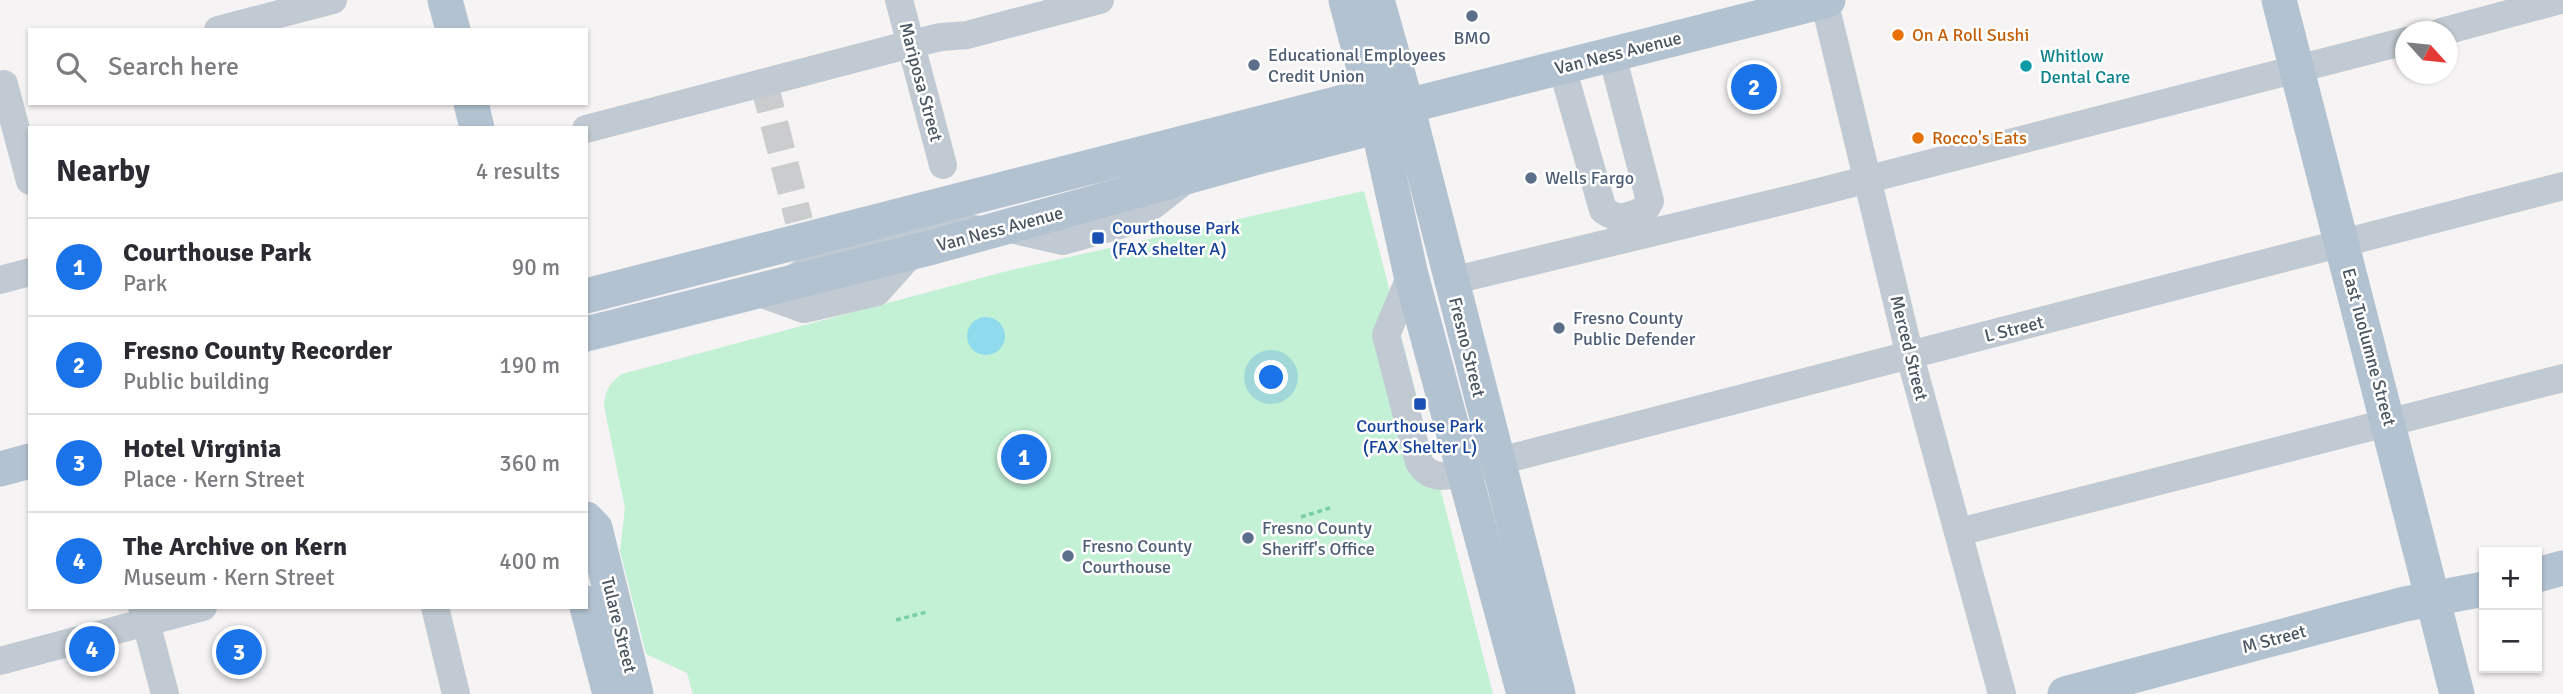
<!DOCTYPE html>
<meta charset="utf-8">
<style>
body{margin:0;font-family:Signika,sans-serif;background:#f7f7f7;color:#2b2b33}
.controls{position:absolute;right:21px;bottom:21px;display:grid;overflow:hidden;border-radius:0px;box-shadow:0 2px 5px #0004}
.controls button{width:63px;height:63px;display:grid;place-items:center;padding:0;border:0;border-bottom:2px solid #e1e1e2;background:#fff;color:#2b2b33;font:35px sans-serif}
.compass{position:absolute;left:2395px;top:21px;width:63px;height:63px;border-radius:50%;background:#fff;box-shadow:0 2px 5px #0004;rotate:117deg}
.you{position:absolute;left:1272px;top:378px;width:24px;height:24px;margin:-18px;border:5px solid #fff;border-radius:50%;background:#1a73e8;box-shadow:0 0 0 10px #1a73e833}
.badge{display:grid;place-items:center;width:46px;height:46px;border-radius:50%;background:#1a73e8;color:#fff;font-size:23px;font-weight:700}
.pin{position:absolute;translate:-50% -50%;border:4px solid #fff;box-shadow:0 2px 7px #0006}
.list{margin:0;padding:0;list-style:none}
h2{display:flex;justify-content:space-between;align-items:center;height:91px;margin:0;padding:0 28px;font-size:30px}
h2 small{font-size:23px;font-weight:400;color:#7c7c81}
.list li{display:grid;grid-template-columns:46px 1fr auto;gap:21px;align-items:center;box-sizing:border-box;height:98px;padding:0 28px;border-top:2px solid #e1e1e2}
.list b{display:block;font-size:26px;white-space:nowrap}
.list p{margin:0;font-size:23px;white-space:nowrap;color:#7c7c81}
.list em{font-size:23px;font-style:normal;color:#7c7c81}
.icon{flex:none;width:38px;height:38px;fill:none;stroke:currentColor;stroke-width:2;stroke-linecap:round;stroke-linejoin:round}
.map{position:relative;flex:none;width:2563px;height:694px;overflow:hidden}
.search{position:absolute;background:#fff;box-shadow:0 2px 5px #0004;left:28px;top:28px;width:560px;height:77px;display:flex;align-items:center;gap:18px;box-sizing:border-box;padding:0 24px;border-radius:0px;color:#7c7c81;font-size:26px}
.panel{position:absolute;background:#fff;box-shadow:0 2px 5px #0004;left:28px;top:126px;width:560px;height:483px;border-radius:0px}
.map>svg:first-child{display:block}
.green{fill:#c3f1d5}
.water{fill:#90daee}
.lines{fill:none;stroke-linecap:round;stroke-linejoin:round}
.minor-tunnel{stroke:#caccce;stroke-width:28;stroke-dasharray:28 14;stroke-linecap:butt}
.path{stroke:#7ad0a6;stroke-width:3.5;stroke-dasharray:5 3.5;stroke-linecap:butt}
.minor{stroke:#c1cad2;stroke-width:28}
.major{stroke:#b3c2d1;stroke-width:35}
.service-dot{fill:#5c6f8a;stroke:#fff;stroke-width:2.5}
.food-dot{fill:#e8710a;stroke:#fff;stroke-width:2.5}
.culture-dot{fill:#0f9aa8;stroke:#fff;stroke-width:2.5}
.transit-dot{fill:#1a4fb4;stroke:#fff;stroke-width:2.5}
.labels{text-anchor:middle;stroke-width:5;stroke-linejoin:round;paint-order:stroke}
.food-label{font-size:18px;fill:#c56008;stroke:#fff;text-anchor:start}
.service-label{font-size:18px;fill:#4e5e75;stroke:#fff;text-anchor:start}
.street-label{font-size:18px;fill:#4a5661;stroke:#fff}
.culture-label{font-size:18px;fill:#0d838f;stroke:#fff;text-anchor:start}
.transit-label{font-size:18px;fill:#164399;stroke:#fff;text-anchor:start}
</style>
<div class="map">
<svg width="2563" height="694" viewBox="0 0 2563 694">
<rect width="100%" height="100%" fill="#f5f3f3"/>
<!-- green -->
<path class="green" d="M1364 191 1493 694H693L687 673 646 654 620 551 625 508 604 406C605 391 609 383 622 374L1011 270Z"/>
<!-- water -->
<circle class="water" cx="986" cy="336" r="19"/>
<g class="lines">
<!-- minor-tunnel -->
<path class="minor-tunnel" d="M764 83 799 221"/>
<!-- path -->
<g class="path">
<path d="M1301 517 1330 508"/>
<path d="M896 620 927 612"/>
</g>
<!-- minor -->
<g class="minor">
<path d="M899 0 943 165"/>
<path d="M1824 0 1910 356 2002 694"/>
<path d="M218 30 333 0"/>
<path d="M2441 32 2560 0"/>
<path d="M1562 67 1603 210C1620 222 1627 217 1645 210L1650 201 1612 55"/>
<path d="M4 84 30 181"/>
<path d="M586 129 911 44 941 37 967 35 1100 0"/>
<path d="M1006 228 1063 241 1133 221 1184 181"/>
<path d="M1411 275 1386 335 1419 462C1433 487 1462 472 1484 465L2563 186"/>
<path d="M796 277 838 247 927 224 981 230"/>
<path d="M0 280 30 272"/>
<path d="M1451 281 1795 198 2406 41"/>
<path d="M754 291 804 309 877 292 912 253"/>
<path d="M1959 532 2563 378"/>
<path d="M142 607 165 694"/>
<path d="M435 607 456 694"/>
<path d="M0 661 203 607"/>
</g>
<!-- major -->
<g class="major">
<path d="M445 0 453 30"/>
<path d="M1346 0 1371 95 1411 275 1524 694"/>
<path d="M1377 0 1407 106 1558 694"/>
<path d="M2279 0 2457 694"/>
<path d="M471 103 477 128"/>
<path d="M586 296 1371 95 1407 106"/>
<path d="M586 334 933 247 1262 156 1379 126 1407 106 1828 0"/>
<path d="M0 469 30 461"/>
<path d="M586 519 595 528 636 694"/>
<path d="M2537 575 2563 568"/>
<path d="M586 603 610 694"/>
<path d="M2065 694 2336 622 2405 604 2484 589"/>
</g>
</g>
<!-- markers -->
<g class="service-dot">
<circle cx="1472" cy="16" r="7"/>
<circle cx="1254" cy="65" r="7"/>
<circle cx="1531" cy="178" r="7"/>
<circle cx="1559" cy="328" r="7"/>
<circle cx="1248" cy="538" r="7"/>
<circle cx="1068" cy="556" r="7"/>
</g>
<g class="food-dot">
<circle cx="1898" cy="35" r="7"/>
<circle cx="1918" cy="138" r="7"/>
</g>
<circle class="culture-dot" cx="2026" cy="66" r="7"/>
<g class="transit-dot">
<rect x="1091" y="231" width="14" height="14" rx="3.5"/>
<rect x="1413" y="397" width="14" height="14" rx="3.5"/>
</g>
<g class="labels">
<!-- food labels -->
<g class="food-label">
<text x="1912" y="41">On A Roll Sushi</text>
<text x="1932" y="144">Rocco's Eats</text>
</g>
<!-- service labels -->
<g class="service-label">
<text x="1472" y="44" text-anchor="middle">BMO</text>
<text x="1268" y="61">Educational Employees<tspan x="1268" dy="21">Credit Union</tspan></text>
<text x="1545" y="184">Wells Fargo</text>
<text x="1573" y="324">Fresno County<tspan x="1573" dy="21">Public Defender</tspan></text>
<text x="1262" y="534">Fresno County<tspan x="1262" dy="21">Sheriff's Office</tspan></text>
<text x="1082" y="552">Fresno County<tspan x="1082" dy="21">Courthouse</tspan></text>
</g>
<!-- street labels -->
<g class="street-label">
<text transform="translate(1618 53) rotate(-14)" y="6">Van Ness Avenue</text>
<text transform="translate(921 82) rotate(75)" y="6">Mariposa Street</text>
<text transform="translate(1000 229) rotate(-15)" y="6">Van Ness Avenue</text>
<text transform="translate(2014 329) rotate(-14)" y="6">L Street</text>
<text transform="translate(1467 347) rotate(76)" y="6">Fresno Street</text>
<text transform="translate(2369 347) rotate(75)" y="6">East Tuolumne Street</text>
<text transform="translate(1909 348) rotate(76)" y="6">Merced Street</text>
<text transform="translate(619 625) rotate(76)" y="6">Tulare Street</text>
<text transform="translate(2274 639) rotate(-15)" y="6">M Street</text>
</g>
<!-- culture labels -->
<g class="culture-label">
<text x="2040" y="62">Whitlow<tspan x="2040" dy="21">Dental Care</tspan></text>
</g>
<!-- transit labels -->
<g class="transit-label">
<text x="1112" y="234">Courthouse Park<tspan x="1112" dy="21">(FAX shelter A)</tspan></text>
<text x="1420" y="432" text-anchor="middle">Courthouse Park<tspan x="1420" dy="21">(FAX Shelter L)</tspan></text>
</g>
</g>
</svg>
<div class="controls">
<button>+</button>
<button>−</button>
</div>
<svg class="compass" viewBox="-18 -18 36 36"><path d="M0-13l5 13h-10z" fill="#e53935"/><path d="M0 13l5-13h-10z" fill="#7c7c81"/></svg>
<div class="you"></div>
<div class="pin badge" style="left:1024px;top:457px">1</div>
<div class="pin badge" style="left:1754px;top:87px">2</div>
<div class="pin badge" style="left:239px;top:652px">3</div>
<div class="pin badge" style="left:92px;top:649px">4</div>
<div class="search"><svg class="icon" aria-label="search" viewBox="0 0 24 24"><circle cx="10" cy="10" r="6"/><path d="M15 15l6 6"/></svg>Search here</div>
<section class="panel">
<h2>Nearby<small>4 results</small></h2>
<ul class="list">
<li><span class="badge">1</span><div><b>Courthouse Park</b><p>Park</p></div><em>90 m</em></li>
<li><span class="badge">2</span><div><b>Fresno County Recorder</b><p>Public building</p></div><em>190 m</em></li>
<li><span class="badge">3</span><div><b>Hotel Virginia</b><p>Place · Kern Street</p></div><em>360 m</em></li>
<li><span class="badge">4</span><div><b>The Archive on Kern</b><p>Museum · Kern Street</p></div><em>400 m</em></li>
</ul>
</section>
</div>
